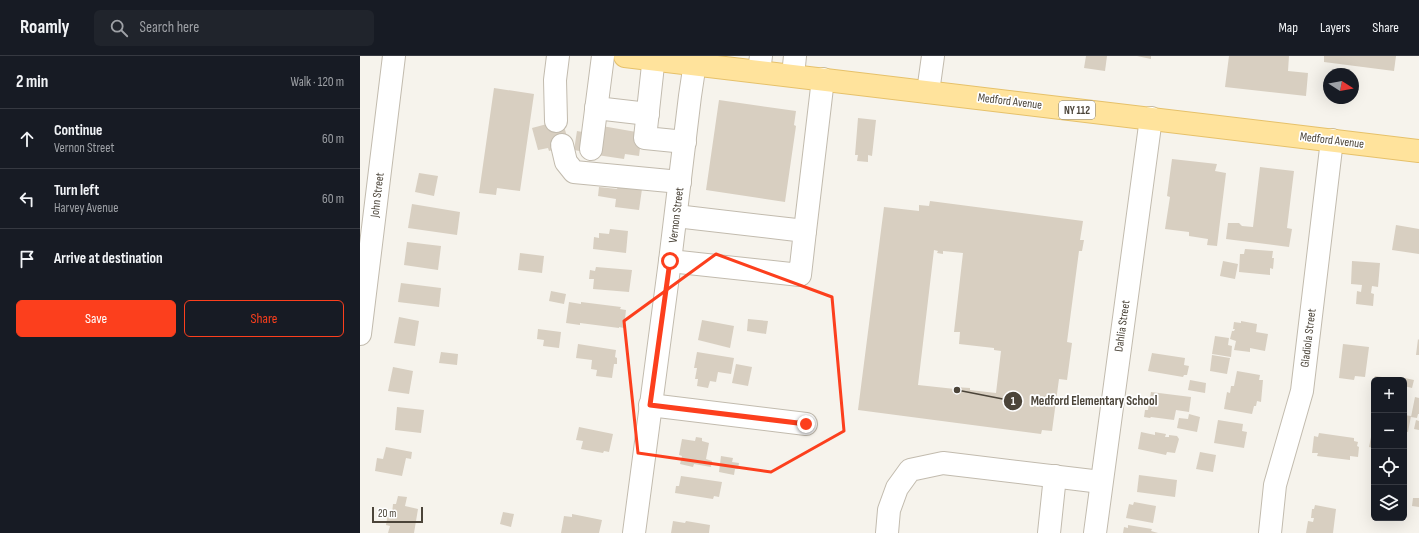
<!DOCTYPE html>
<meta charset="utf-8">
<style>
body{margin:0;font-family:"Sofia Sans Condensed",sans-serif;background:#20242c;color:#f1f3f6}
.controls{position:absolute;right:12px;bottom:12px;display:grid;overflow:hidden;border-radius:6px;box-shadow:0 4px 16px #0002}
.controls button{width:36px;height:36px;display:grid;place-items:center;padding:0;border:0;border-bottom:1px solid #363941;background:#171b24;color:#f1f3f6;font:20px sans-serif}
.compass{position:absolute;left:963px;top:12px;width:36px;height:36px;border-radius:50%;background:#171b24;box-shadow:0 4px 16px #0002;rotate:101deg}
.scale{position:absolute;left:12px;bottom:10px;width:51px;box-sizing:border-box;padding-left:4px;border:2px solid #4b4439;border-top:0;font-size:11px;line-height:14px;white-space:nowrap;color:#4b4439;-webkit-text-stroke:3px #fff;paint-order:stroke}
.stop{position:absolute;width:12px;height:12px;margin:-9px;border:3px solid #fc3f1d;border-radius:50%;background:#fff}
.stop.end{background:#fc3f1d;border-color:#fff;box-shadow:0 1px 4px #0008}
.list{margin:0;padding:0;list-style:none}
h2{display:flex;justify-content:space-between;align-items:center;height:52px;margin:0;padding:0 16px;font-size:17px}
h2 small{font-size:13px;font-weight:400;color:#9ea1a6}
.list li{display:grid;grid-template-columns:26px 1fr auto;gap:12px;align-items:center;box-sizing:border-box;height:60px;padding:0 16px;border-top:1px solid #363941}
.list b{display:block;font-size:15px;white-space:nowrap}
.list p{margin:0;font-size:13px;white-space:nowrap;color:#9ea1a6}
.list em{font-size:13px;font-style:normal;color:#9ea1a6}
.actions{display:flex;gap:8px;padding:12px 16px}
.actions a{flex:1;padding:9px 0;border:1px solid #fc3f1d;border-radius:6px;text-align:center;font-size:14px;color:#fc3f1d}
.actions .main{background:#fc3f1d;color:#fff}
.icon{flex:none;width:22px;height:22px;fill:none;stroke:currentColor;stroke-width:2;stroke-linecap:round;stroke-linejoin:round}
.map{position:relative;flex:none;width:1059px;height:477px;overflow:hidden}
header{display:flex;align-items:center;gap:24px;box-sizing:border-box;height:56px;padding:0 20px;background:#171b24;border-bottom:1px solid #363941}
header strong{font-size:19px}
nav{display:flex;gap:22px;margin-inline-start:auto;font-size:14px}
.search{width:280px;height:36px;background:#20242c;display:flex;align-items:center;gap:10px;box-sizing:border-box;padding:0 14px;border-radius:6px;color:#9ea1a6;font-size:15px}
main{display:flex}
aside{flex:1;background:#171b24}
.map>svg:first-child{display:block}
.building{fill:#d8cfc1;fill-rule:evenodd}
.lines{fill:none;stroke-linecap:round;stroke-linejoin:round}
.minor-casing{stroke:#c2bbae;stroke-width:24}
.major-casing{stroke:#e6c16a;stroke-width:24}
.minor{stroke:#fff;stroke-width:22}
.major{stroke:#ffe39c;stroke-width:22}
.route{stroke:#fc3f1d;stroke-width:5}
.marked{fill:none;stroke:#fc3f1d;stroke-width:3;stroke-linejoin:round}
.labels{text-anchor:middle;stroke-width:3.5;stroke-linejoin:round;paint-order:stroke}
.shield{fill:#fff;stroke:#817c74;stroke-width:1}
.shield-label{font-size:11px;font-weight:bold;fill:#4b4439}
.street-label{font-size:12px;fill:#4b4439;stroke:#fff}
.leader{fill:none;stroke:#4b4439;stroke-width:1.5}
.callout-dot{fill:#4b4439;stroke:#fff;stroke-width:1.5}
.mark-label{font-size:12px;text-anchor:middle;font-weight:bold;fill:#fff}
.callout-label{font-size:13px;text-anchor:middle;font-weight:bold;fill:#4b4439;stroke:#fff;stroke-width:3.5;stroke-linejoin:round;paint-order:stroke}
</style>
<header>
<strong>Roamly</strong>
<div class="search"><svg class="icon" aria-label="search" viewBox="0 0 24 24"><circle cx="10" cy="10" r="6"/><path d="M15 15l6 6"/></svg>Search here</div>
<nav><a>Map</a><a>Layers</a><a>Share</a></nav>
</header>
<main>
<aside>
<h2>2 min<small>Walk · 120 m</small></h2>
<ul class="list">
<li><svg class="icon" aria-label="ahead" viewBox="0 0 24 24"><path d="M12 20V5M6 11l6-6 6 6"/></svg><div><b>Continue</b><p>Vernon Street</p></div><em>60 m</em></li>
<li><svg class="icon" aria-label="left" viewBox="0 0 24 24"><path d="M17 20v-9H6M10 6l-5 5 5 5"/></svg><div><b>Turn left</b><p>Harvey Avenue</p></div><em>60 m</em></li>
<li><svg class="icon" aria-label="arrive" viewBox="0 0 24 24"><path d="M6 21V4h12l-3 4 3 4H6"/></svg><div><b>Arrive at destination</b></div></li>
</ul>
<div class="actions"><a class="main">Save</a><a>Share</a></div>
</aside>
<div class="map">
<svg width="1059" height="477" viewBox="0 0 1059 477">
<rect width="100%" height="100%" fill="#f6f3ec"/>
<!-- building -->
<g class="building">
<path d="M726 0H747L745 15 724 12Z"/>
<path d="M777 0H791V3Z"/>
<path d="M869 0H929L928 15 948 17 946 40 865 31Z"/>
<path d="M964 0H1036L1034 15 964 6Z"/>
<path d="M134 32 174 38 160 135 137 132 136 139 119 137Z"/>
<path d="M359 44 436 55 434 69 436 70 425 146 346 134Z"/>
<path d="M498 62 516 64 512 100 508 99V106L497 105 498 99H495Z"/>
<path d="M202 64 209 87 199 92 189 95 188 92 178 94 172 72Z"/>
<path d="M242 70 282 77 279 100 265 98 264 103 237 99Z"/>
<path d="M217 75 228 77 225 96 214 94Z"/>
<path d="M812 103 857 108 855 115 866 117 857 190 847 189 848 183 829 180V176L805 173 810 141 807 140Z"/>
<path d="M900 111 934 115 927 172 932 173 929 191 866 183 868 167H879L882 170 893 171Z"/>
<path d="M59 117 78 120 74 140 55 136Z"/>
<path d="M258 130 282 133 279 154 255 151 256 143 238 140 239 131 257 133Z"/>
<path d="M570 145 723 165 720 184H724L722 195H719L707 286 712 287 707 324 699 323 692 375 682 374 681 378 498 354 524 151 559 155V149L569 150ZM574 194 578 195 577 197 583 198V195L603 197 594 276H600L599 288 634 292V294L641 295 636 337 610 334V332L595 331V333L558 329Z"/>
<path d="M52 148 100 156 97 179 48 172Z"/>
<path d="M1036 169 1059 173V198L1032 194Z"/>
<path d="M250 173 268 175 266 197 233 193 234 181 239 182V177L249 178Z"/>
<path d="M47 186 81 190 78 214 44 209Z"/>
<path d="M885 193 913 195 912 202H914L913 213 910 212V219L879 216 880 198H884Z"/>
<path d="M160 197 184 200 182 217 158 214Z"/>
<path d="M863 205 878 208 875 223 860 220Z"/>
<path d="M992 205 1020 207 1018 231 1012 230 1011 237 1014 238 1013 250 996 248 997 235 1001 236 1002 229 991 228Z"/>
<path d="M236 211 272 214 269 236 233 233 234 223H229L230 214 235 215Z"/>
<path d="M41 227 81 232 79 251 38 246Z"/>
<path d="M191 235 206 238 204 248 189 245Z"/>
<path d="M209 246 221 248V246L261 251 260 253 266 254 264 272 259 271V272L220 267V269L206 267Z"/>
<path d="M39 261 59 265 55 290 34 287Z"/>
<path d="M388 263 408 265 406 278 387 275Z"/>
<path d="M342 264 374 270 370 292 338 284Z"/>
<path d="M881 265 897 268 896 276 908 278 905 295 890 292V296L874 294 876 285 870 283 872 275H874L875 273H873L874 266 881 267Z"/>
<path d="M178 273 201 276 199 292 183 290 184 284 177 283Z"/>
<path d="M855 280 869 282 868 289 872 290 871 301 852 298Z"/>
<path d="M1058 283 1059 284V299H1056Z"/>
<path d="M218 288 256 294 255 301 257 302V308H254L252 322 236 320 237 314 231 313 232 304 216 302Z"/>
<path d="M983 288 1009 291 1005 321 995 320 994 324 979 322Z"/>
<path d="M81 296 98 298 97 309 79 307Z"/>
<path d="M337 296 374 302 371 318 358 316 356 326 350 325 348 332 337 330 338 323H335L337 312H334Z"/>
<path d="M792 297 825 302 824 309 829 310 827 319H824L823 321 788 315Z"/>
<path d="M852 299 870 302 867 318 850 315Z"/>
<path d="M376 308 392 311 388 330 372 327Z"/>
<path d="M33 311 53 315 49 338 28 335Z"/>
<path d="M877 315 900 319 899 324H903L901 346 897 345 896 350H894L892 358 864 353 867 336 870 337 871 330H874Z"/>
<path d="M1015 320 1036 323V324H1014Z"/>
<path d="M1040 321 1054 324 1052 332 1044 330V324H1039Z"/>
<path d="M830 324 846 327 845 337 828 334Z"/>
<path d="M791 336 831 341 829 356 816 354 814 364 791 361 790 362 784 361 785 354H788Z"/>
<path d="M1055 341 1059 342V358H1058L1057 362 1051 361Z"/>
<path d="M37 351 64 354 61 377 35 374Z"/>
<path d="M829 358 840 361 837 376 817 372 819 362 828 363Z"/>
<path d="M1044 359 1051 360 1048 376 1044 375Z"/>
<path d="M858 364 883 368 882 375 887 376 884 392 854 387Z"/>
<path d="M1056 364 1059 365V374L1054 373Z"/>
<path d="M219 371 253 378 249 396 244 395 243 397 221 393 223 385 216 384Z"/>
<path d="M1013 371H1014V392L1009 391Z"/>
<path d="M781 376 795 379V376L806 378 805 381H809V379L817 380 819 383 815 397 807 396 806 399 778 393Z"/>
<path d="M959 377 994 382V385L998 386 997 390 999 391 998 401 990 400V404L957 400 958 397H952L954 380 958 381Z"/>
<path d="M336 381 342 382V385L349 387 346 403 352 405 351 411 334 408 333 411 320 408 322 400 319 399 322 383 335 385Z"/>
<path d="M26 391 52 396 51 403 46 402 42 420 15 415 17 402 23 403Z"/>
<path d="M840 396 856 399 853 416 836 413Z"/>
<path d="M361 400 373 402 372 406 379 407 378 413H375L374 419 359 416Z"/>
<path d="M779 419 817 424 815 441 777 436Z"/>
<path d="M321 420 362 426 359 441 354 440 353 443 315 437 316 430H319Z"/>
<path d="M38 440 47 441 45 450 58 453 54 477H28L30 470 26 469 28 457 32 458 33 448H36Z"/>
<path d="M1053 442H1059V451L1052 450Z"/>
<path d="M774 446 796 450 793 467 766 462 769 448 773 449Z"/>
<path d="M955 449 976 453 973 477H946L948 465 953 466 954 462H951L952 453H954Z"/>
<path d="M143 456 154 458 151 471 140 468Z"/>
<path d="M212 458 242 464 239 477H201L204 460 212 461Z"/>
<path d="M313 465 325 467 326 465 350 469 349 477H311Z"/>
<path d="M768 469 792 473 791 475 798 477H763L764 471 768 472Z"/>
</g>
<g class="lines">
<!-- minor casing -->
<g class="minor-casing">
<g id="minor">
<path d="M294 0 285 82 325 86"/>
<path d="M399 15 401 0"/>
<path d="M433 19 435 0"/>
<path d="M568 36 573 0"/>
<path d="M236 52 288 58"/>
<path d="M196 65 195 24 198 0"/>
<path d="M202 89 206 106 214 116 320 126"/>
<path d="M231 93 243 0"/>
<path d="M445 175 463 23"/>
<path d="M310 205 440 219 445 175 316 160"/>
<path d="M0 278 34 0"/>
<path d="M290 349 446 368"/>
<path d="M274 477 310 205 330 40 336 0"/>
<path d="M527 477 529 454 537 432 550 414 583 407 741 426"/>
<path d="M689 477 695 420"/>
<path d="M735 477 791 62"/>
<path d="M910 477 915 429 942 335 972 84"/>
</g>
</g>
<!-- major casing -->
<g class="major-casing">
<path id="major" d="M265 0 1059 95"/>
</g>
<!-- minor -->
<use href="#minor" class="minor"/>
<!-- major -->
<use href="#major" class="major"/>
</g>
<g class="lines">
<!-- route -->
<path class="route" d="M310 205 290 349 446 368"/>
</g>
<!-- marked area -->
<path class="marked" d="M356 198 472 241 484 375 411 416 278 397 264 265Z"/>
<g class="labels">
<!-- shield labels -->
<rect class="shield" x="699" y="45" width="36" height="18" rx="3"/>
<g class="shield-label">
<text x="717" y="58">NY 112</text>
</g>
<!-- street labels -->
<g class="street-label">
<text transform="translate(650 45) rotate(7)" y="4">Medford Avenue</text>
<text transform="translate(972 84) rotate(7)" y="4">Medford Avenue</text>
<text transform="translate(17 139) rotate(-83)" y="4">John Street</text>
<text transform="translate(316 159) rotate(-83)" y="4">Vernon Street</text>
<text transform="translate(762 270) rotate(-82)" y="4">Dahlia Street</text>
<text transform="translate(948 282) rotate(-83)" y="4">Gladiola Street</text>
</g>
</g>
<!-- callouts -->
<path class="leader" d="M597 334L653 345"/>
<g class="callout-dot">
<circle cx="597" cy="334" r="4"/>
<circle cx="653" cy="345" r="10"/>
</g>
<g class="mark-label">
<text x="653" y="349">1</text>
</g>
<g class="callout-label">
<text x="734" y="349">Medford Elementary School</text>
</g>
</svg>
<div class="controls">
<button>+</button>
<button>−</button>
<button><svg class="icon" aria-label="locate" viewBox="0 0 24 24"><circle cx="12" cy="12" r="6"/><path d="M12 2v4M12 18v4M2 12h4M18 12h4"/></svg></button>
<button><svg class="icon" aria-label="layers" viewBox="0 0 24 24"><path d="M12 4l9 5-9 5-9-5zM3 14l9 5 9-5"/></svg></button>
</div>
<svg class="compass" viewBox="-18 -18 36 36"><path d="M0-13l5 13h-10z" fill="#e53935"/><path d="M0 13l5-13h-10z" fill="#9ea1a6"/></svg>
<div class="scale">20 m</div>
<div class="stop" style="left:310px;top:205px"></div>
<div class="stop end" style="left:446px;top:368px"></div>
</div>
</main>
